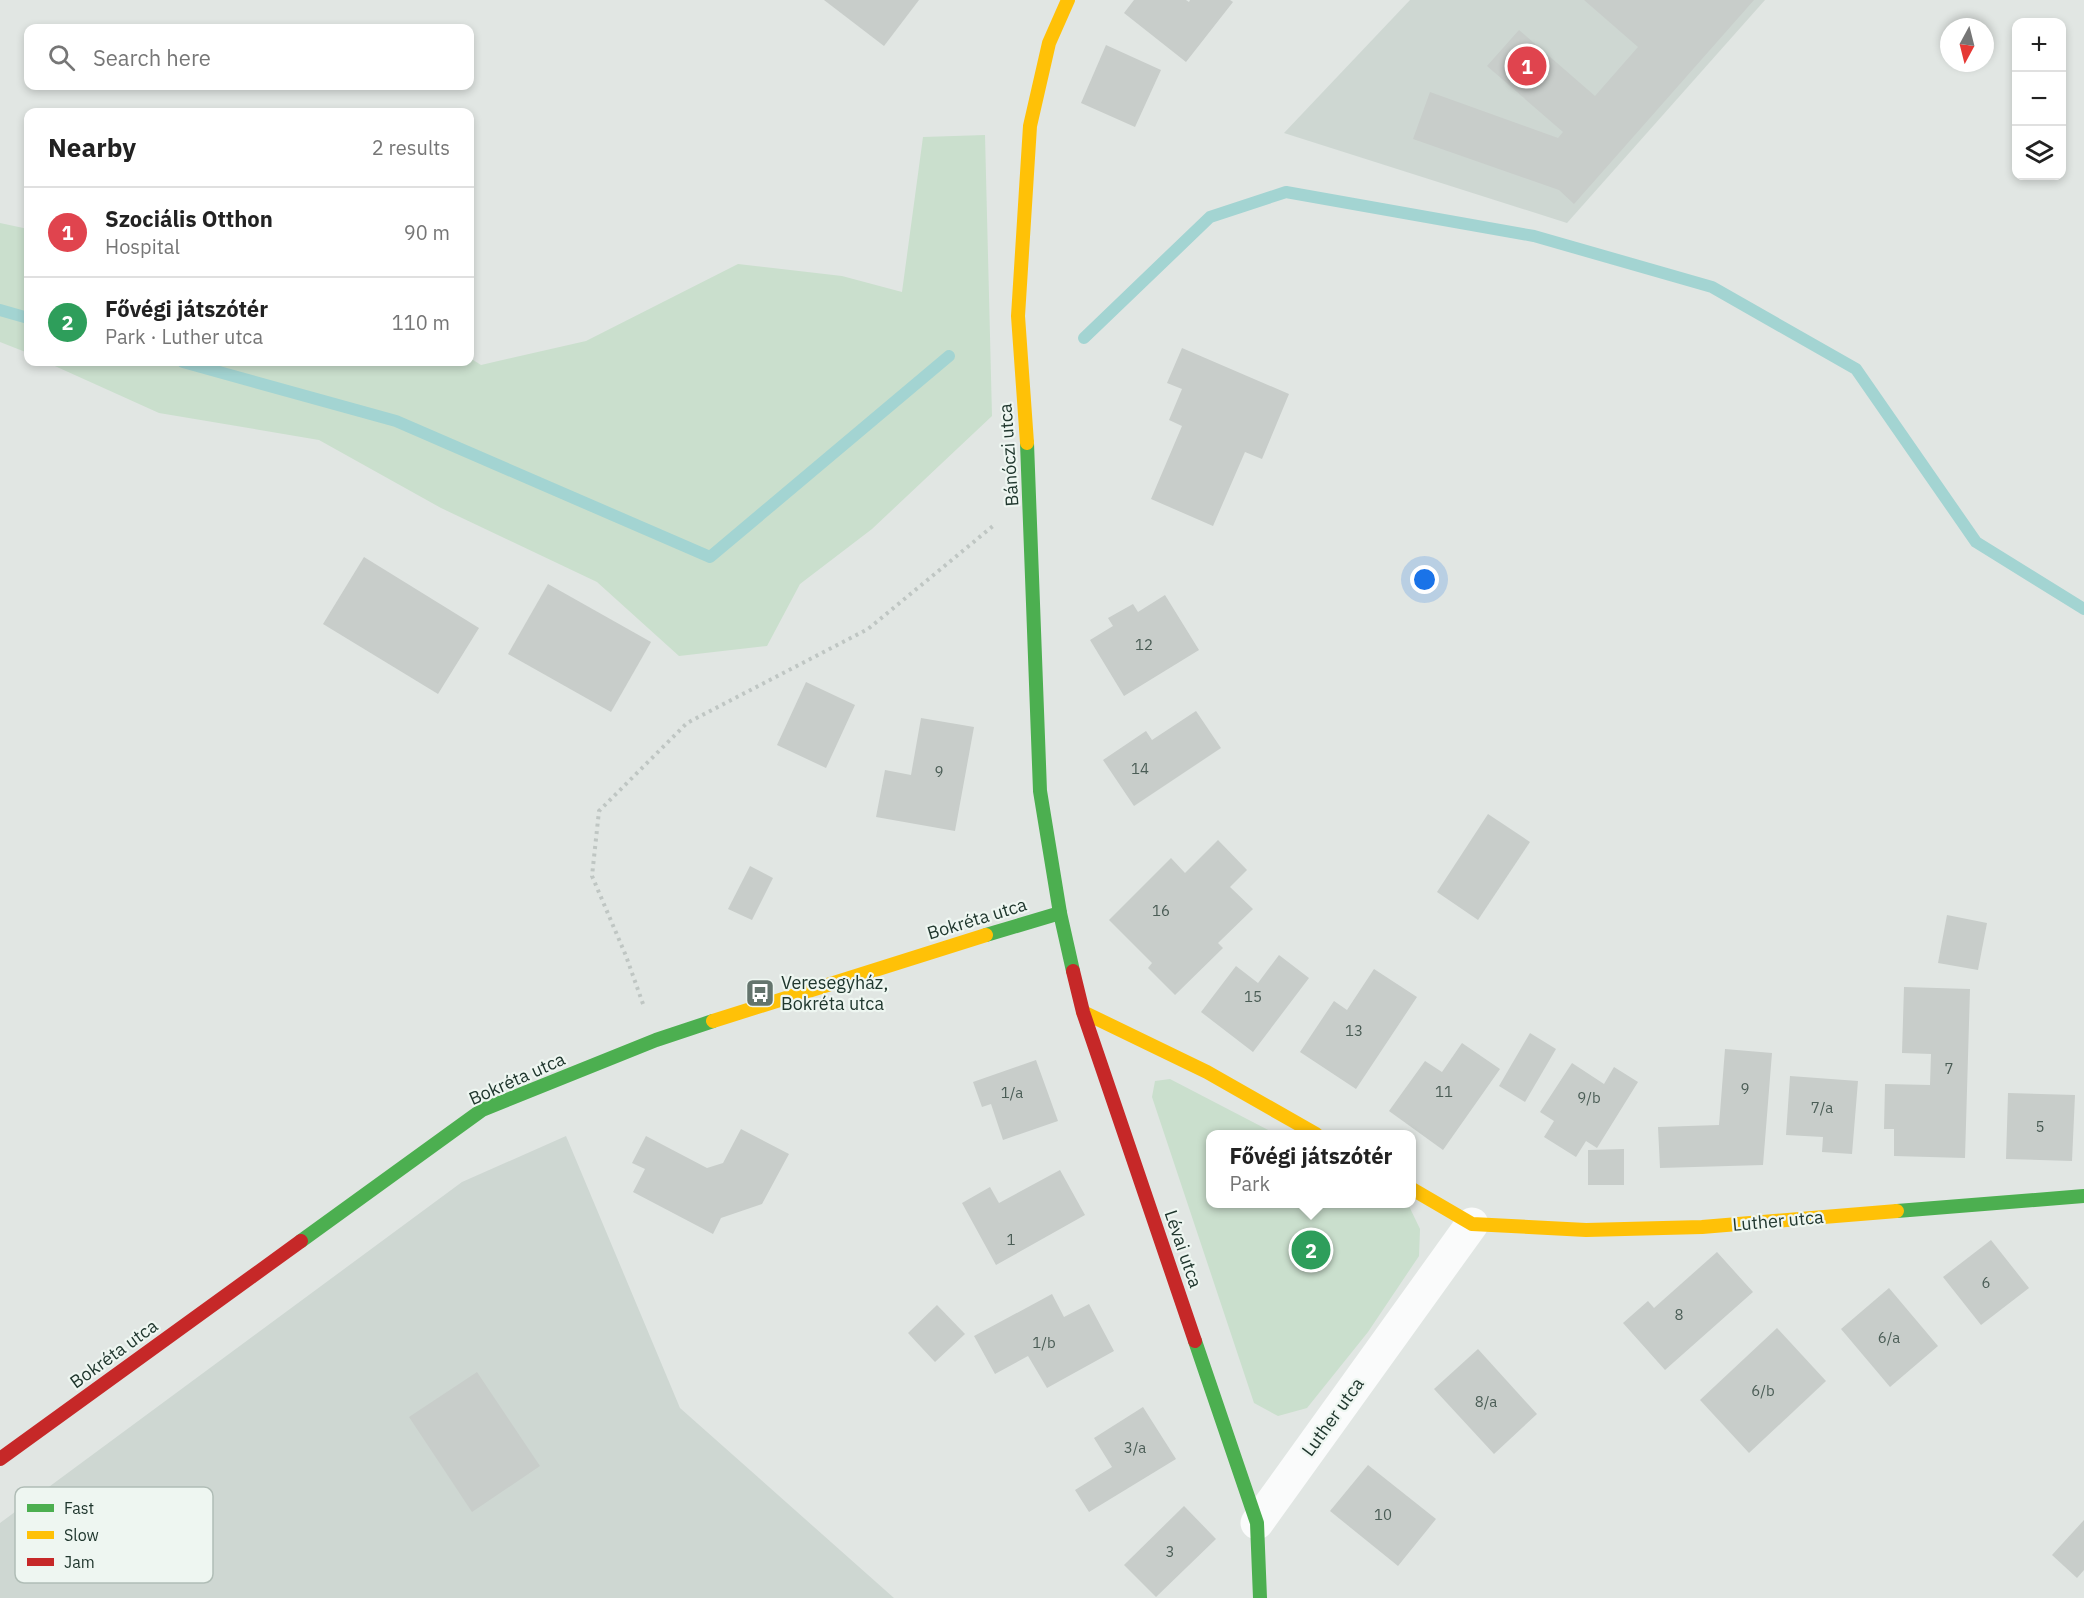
<!DOCTYPE html>
<meta charset="utf-8">
<style>
body{margin:0;font-family:"IBM Plex Sans",sans-serif;background:#f6f6f6;color:#222}
.controls{position:absolute;right:18px;top:18px;display:grid;overflow:hidden;border-radius:12px;box-shadow:0 3px 9px #0003}
.controls button{width:54px;height:54px;display:grid;place-items:center;padding:0;border:0;border-bottom:2px solid #e0e0e0;background:#fff;color:#222;font:30px sans-serif}
.compass{position:absolute;left:1940px;top:18px;width:54px;height:54px;border-radius:50%;background:#fff;box-shadow:0 3px 9px #0003;rotate:187deg}
.you{position:absolute;left:1425px;top:580px;width:21px;height:21px;margin:-15px;border:4px solid #fff;border-radius:50%;background:#1a73e8;box-shadow:0 0 0 9px #1a73e833}
.badge{display:grid;place-items:center;width:39px;height:39px;border-radius:50%;background:#7c3aed;color:#fff;font-size:20px;font-weight:700}
.pin{position:absolute;translate:-50% -50%;border:3px solid #fff;box-shadow:0 2px 6px #0006}
.popup{position:absolute;left:1206px;top:1130px;width:210px;height:78px;box-sizing:border-box;display:grid;place-content:center;border-radius:12px;background:#fff;filter:drop-shadow(0 2px 4px #0005);font-size:20px;white-space:nowrap;color:#767676}
.popup b{font-size:22px;color:#222}
.popup::after{content:'';position:absolute;left:50%;top:100%;margin-left:-12px;border:12px solid transparent;border-top-color:#fff}
.list{margin:0;padding:0;list-style:none}
h2{display:flex;justify-content:space-between;align-items:center;height:78px;margin:0;padding:0 24px;font-size:26px}
h2 small{font-size:20px;font-weight:400;color:#767676}
.list li{display:grid;grid-template-columns:39px 1fr auto;gap:18px;align-items:center;box-sizing:border-box;height:90px;padding:0 24px;border-top:2px solid #e0e0e0}
.list b{display:block;font-size:22px;white-space:nowrap}
.list p{margin:0;font-size:20px;white-space:nowrap;color:#767676}
.list em{font-size:20px;font-style:normal;color:#767676}
.icon{flex:none;width:33px;height:33px;fill:none;stroke:currentColor;stroke-width:2;stroke-linecap:round;stroke-linejoin:round}
.map{position:relative;flex:none;width:2084px;height:1598px;overflow:hidden}
.search{position:absolute;background:#fff;box-shadow:0 3px 9px #0003;left:24px;top:24px;width:450px;height:66px;display:flex;align-items:center;gap:15px;box-sizing:border-box;padding:0 21px;border-radius:12px;color:#767676;font-size:22px}
.panel{position:absolute;background:#fff;box-shadow:0 3px 9px #0003;left:24px;top:108px;width:450px;height:258px;border-radius:12px}
.map>svg:first-child{display:block}
.built{fill:#ced7d2}
.green{fill:#cadfcd}
.lines{fill:none;stroke-linecap:round;stroke-linejoin:round}
.stream{stroke:#a3d4d2;stroke-width:12}
.building{fill:#c8cdca}
.path{stroke:#bfc6c3;stroke-width:4;stroke-dasharray:3 4.5;stroke-linecap:butt}
.street{stroke:#fafbfb;stroke-width:33}
.fast{stroke:#4caf50;stroke-width:14}
.slow{stroke:#ffc107;stroke-width:14}
.jam{stroke:#c62828;stroke-width:14}
.labels{text-anchor:middle;stroke-width:4.5;stroke-linejoin:round;paint-order:stroke}
.number-label{font-size:15px;fill:#4b5d56}
.street-label{font-size:18px;fill:#20372e;stroke:#eef6f1}
.poi-label{font-size:18px;fill:#20372e;stroke:#eef6f1;text-anchor:start}
.key{fill:#eef6f1;stroke:#b0bdb6;stroke-width:1.5}
.key-label{font-size:16px;fill:#20372e}
</style>
<div class="map">
<svg width="2084" height="1598" viewBox="0 0 2084 1598">
<rect width="100%" height="100%" fill="#e1e6e3"/>
<!-- built -->
<g class="built">
<path d="M1410 0H1765L1567 223 1284 133Z"/>
<path d="M566 1136 680 1408 894 1598H0V1523L462 1182Z"/>
</g>
<!-- green -->
<g class="green">
<path d="M985 135 992 416 872 529 800 584 767 646 679 656 597 582 441 508 319 440 159 413 46 362H470V358L481 365 586 341 738 264 842 276 902 292 923 137Z"/>
<path d="M0 223 28 229V353L0 342Z"/>
<path d="M1170 1079 1276 1134H1210V1204H1408L1420 1229 1419 1256 1368 1332 1307 1408 1278 1416 1254 1403 1152 1097 1155 1081Z"/>
</g>
<g class="lines">
<!-- stream -->
<g class="stream">
<path d="M0 310 28 318"/>
<path d="M1084 338 1210 217 1286 192 1534 236 1712 287 1856 369 1976 542 2084 609"/>
<path d="M183 362 396 421 710 557 949 356"/>
</g>
</g>
<!-- building -->
<g class="building">
<path d="M824 0H919L884 46Z"/>
<path d="M1134 0H1186L1189 2 1190 0H1230L1233 2 1186 62 1124 13Z"/>
<path d="M1584 0H1754L1574 204 1559 190 1413 139 1430 92 1558 138 1563 132 1487 66 1519 30 1595 96 1638 47Z"/>
<path d="M1106 45 1161 70 1135 127 1081 103Z"/>
<path d="M1182 348 1289 394 1262 459 1245 452 1213 526 1151 499 1182 426 1169 420 1182 389 1167 383Z"/>
<path d="M364 557 479 628 438 694 323 624Z"/>
<path d="M548 584 651 642 611 712 508 654Z"/>
<path d="M1165 595 1199 650 1124 696 1090 640 1113 626 1108 618 1133 604 1138 612Z"/>
<path d="M806 682 855 705 826 768 777 745Z"/>
<path d="M1196 711 1221 748 1134 806 1103 760 1146 731 1152 740Z"/>
<path d="M921 718 974 727 955 831 876 817 885 770 911 775Z"/>
<path d="M1488 814 1530 842 1478 920 1437 892Z"/>
<path d="M1218 840 1247 870 1230 887 1253 909 1218 943 1223 948 1175 995 1148 968 1152 963 1109 920 1171 858 1185 873Z"/>
<path d="M750 866 773 878 752 920 728 909Z"/>
<path d="M1947 915 1987 923 1978 970 1938 963Z"/>
<path d="M1279 955 1309 978 1253 1052 1201 1012 1236 966 1258 983Z"/>
<path d="M1374 969 1417 997 1356 1089 1300 1052 1334 1001 1347 1010Z"/>
<path d="M1904 987 1970 989 1965 1158 1894 1156V1129H1884L1885 1084 1930 1085 1931 1054 1902 1053Z"/>
<path d="M1530 1033 1556 1049 1525 1102 1499 1086Z"/>
<path d="M1462 1043 1500 1069 1443 1150 1389 1111 1425 1061 1442 1072Z"/>
<path d="M1725 1049 1772 1053 1763 1165 1660 1168 1658 1127 1719 1125Z"/>
<path d="M1036 1060 1058 1121 1003 1140 991 1104 982 1107 973 1082Z"/>
<path d="M1572 1063 1604 1084 1614 1067 1638 1082 1597 1148 1586 1141 1576 1157 1544 1137 1554 1121 1540 1112Z"/>
<path d="M1790 1076 1858 1081 1852 1154 1822 1152 1823 1137 1786 1135Z"/>
<path d="M2008 1093 2075 1095 2072 1161 2006 1159Z"/>
<path d="M741 1129 789 1154 762 1204 721 1218 713 1234 633 1192 645 1169 632 1163 646 1136 707 1168 723 1163Z"/>
<path d="M1624 1149V1185H1588V1150Z"/>
<path d="M1060 1170 1085 1215 996 1265 962 1203 990 1187 999 1203Z"/>
<path d="M1991 1240 2029 1288 1981 1325 1943 1277Z"/>
<path d="M1717 1252 1753 1292 1665 1370 1623 1323 1648 1301 1654 1308Z"/>
<path d="M1889 1288 1938 1346 1890 1387 1841 1329Z"/>
<path d="M1052 1294 1064 1317 1089 1304 1114 1351 1047 1388 1028 1356 995 1374 974 1336Z"/>
<path d="M937 1305 965 1334 935 1362 908 1333Z"/>
<path d="M1777 1328 1826 1381 1749 1453 1700 1400Z"/>
<path d="M1478 1349 1537 1414 1494 1454 1434 1389Z"/>
<path d="M477 1372 540 1466 472 1512 409 1417Z"/>
<path d="M1143 1407 1176 1459 1089 1512 1075 1490 1112 1467 1094 1438Z"/>
<path d="M1368 1465 1436 1519 1398 1566 1330 1511Z"/>
<path d="M1184 1506 1216 1539 1156 1597 1124 1565Z"/>
<path d="M2084 1520V1570L2077 1578 2052 1555Z"/>
</g>
<g class="lines">
<!-- path -->
<path class="path" d="M643 1004 626 956 592 876 599 811 687 723 868 629 993 526"/>
<!-- street -->
<path class="street" d="M1257 1523 1472 1224"/>
<!-- fast -->
<g class="fast">
<path d="M1027 443 1040 791 1060 913 1073 971"/>
<path d="M986 935 1060 913"/>
<path d="M1897 1211 2084 1196"/>
<path d="M301 1241 482 1110 656 1040 713 1021"/>
<path d="M1195 1341 1257 1523 1260 1598"/>
</g>
<!-- slow -->
<g class="slow">
<path d="M1027 443 1018 316 1030 126 1049 43 1068 0"/>
<path d="M1083 1012 1207 1072 1316 1134"/>
<path d="M713 1021 986 935"/>
<path d="M1412 1189 1472 1224 1586 1230 1702 1227 1897 1211"/>
</g>
<!-- jam -->
<g class="jam">
<path d="M1073 971 1083 1012 1195 1341"/>
<path d="M0 1459 301 1241"/>
</g>
</g>
<!-- icons -->
<defs>
<g id="bus-square" transform="scale(1.5)"><rect x="-9" y="-9" width="18" height="18" rx="4" fill="#64746d" stroke="#eef6f1"/><path d="M-5-6H5V4H4V6H2V4H-2V6H-4V4H-5ZM-3.5-4V0h7V-4ZM-3.5 1.2v1.5H-2V1.2ZM2 1.2v1.5H3.5V1.2Z" fill="#fff"/></g>
</defs>
<g fill-rule="evenodd">
<use href="#bus-square" x="760" y="993"/>
</g>
<g class="labels">
<!-- number labels -->
<g class="number-label">
<text x="1144" y="650">12</text>
<text x="1140" y="774">14</text>
<text x="939" y="777">9</text>
<text x="1161" y="916">16</text>
<text x="1253" y="1002">15</text>
<text x="1354" y="1036">13</text>
<text x="1949" y="1074">7</text>
<text x="1745" y="1094">9</text>
<text x="1444" y="1097">11</text>
<text x="1012" y="1098">1/a</text>
<text x="1589" y="1103">9/b</text>
<text x="1822" y="1113">7/a</text>
<text x="2040" y="1132">5</text>
<text x="1011" y="1245">1</text>
<text x="1986" y="1288">6</text>
<text x="1679" y="1320">8</text>
<text x="1889" y="1343">6/a</text>
<text x="1044" y="1348">1/b</text>
<text x="1763" y="1396">6/b</text>
<text x="1486" y="1407">8/a</text>
<text x="1135" y="1453">3/a</text>
<text x="1383" y="1520">10</text>
<text x="1170" y="1557">3</text>
</g>
<!-- street labels -->
<g class="street-label">
<text transform="translate(1009 455) rotate(-94)" y="6">Bánóczi utca</text>
<text transform="translate(977 919) rotate(-17)" y="6">Bokréta utca</text>
<text transform="translate(517 1079) rotate(-24)" y="6">Bokréta utca</text>
<text transform="translate(1778 1221) rotate(-5)" y="6">Luther utca</text>
<text transform="translate(1183 1249) rotate(71)" y="6">Lévai utca</text>
<text transform="translate(114 1354) rotate(-36)" y="6">Bokréta utca</text>
<text transform="translate(1333 1417) rotate(-54)" y="6">Luther utca</text>
</g>
<!-- poi labels -->
<g class="poi-label">
<text x="781" y="989">Veresegyház,<tspan x="781" dy="21">Bokréta utca</tspan></text>
</g>
</g>
<!-- legend -->
<rect x="15" y="1487" width="198" height="96" rx="9" class="key"/>
<rect x="27" y="1504" width="27" height="8" fill="#4caf50"/>
<rect x="27" y="1531" width="27" height="8" fill="#ffc107"/>
<rect x="27" y="1558" width="27" height="8" fill="#c62828"/>
<g class="key-label">
<text x="64" y="1514">Fast</text>
<text x="64" y="1541">Slow</text>
<text x="64" y="1568">Jam</text>
</g>
</svg>
<div class="controls">
<button>+</button>
<button>−</button>
<button><svg class="icon" aria-label="layers" viewBox="0 0 24 24"><path d="M12 4l9 5-9 5-9-5zM3 14l9 5 9-5"/></svg></button>
</div>
<svg class="compass" viewBox="-18 -18 36 36"><path d="M0-13l5 13h-10z" fill="#e53935"/><path d="M0 13l5-13h-10z" fill="#767676"/></svg>
<div class="you"></div>
<div class="pin badge" style="left:1527px;top:66px;background:#e0444e">1</div>
<div class="pin badge" style="left:1311px;top:1250px;background:#2e9e5b">2</div>
<div class="popup"><b>Fővégi játszótér</b>Park</div>
<div class="search"><svg class="icon" aria-label="search" viewBox="0 0 24 24"><circle cx="10" cy="10" r="6"/><path d="M15 15l6 6"/></svg>Search here</div>
<section class="panel">
<h2>Nearby<small>2 results</small></h2>
<ul class="list">
<li><span class="badge" style="background:#e0444e">1</span><div><b>Szociális Otthon</b><p>Hospital</p></div><em>90 m</em></li>
<li><span class="badge" style="background:#2e9e5b">2</span><div><b>Fővégi játszótér</b><p>Park · Luther utca</p></div><em>110 m</em></li>
</ul>
</section>
</div>
